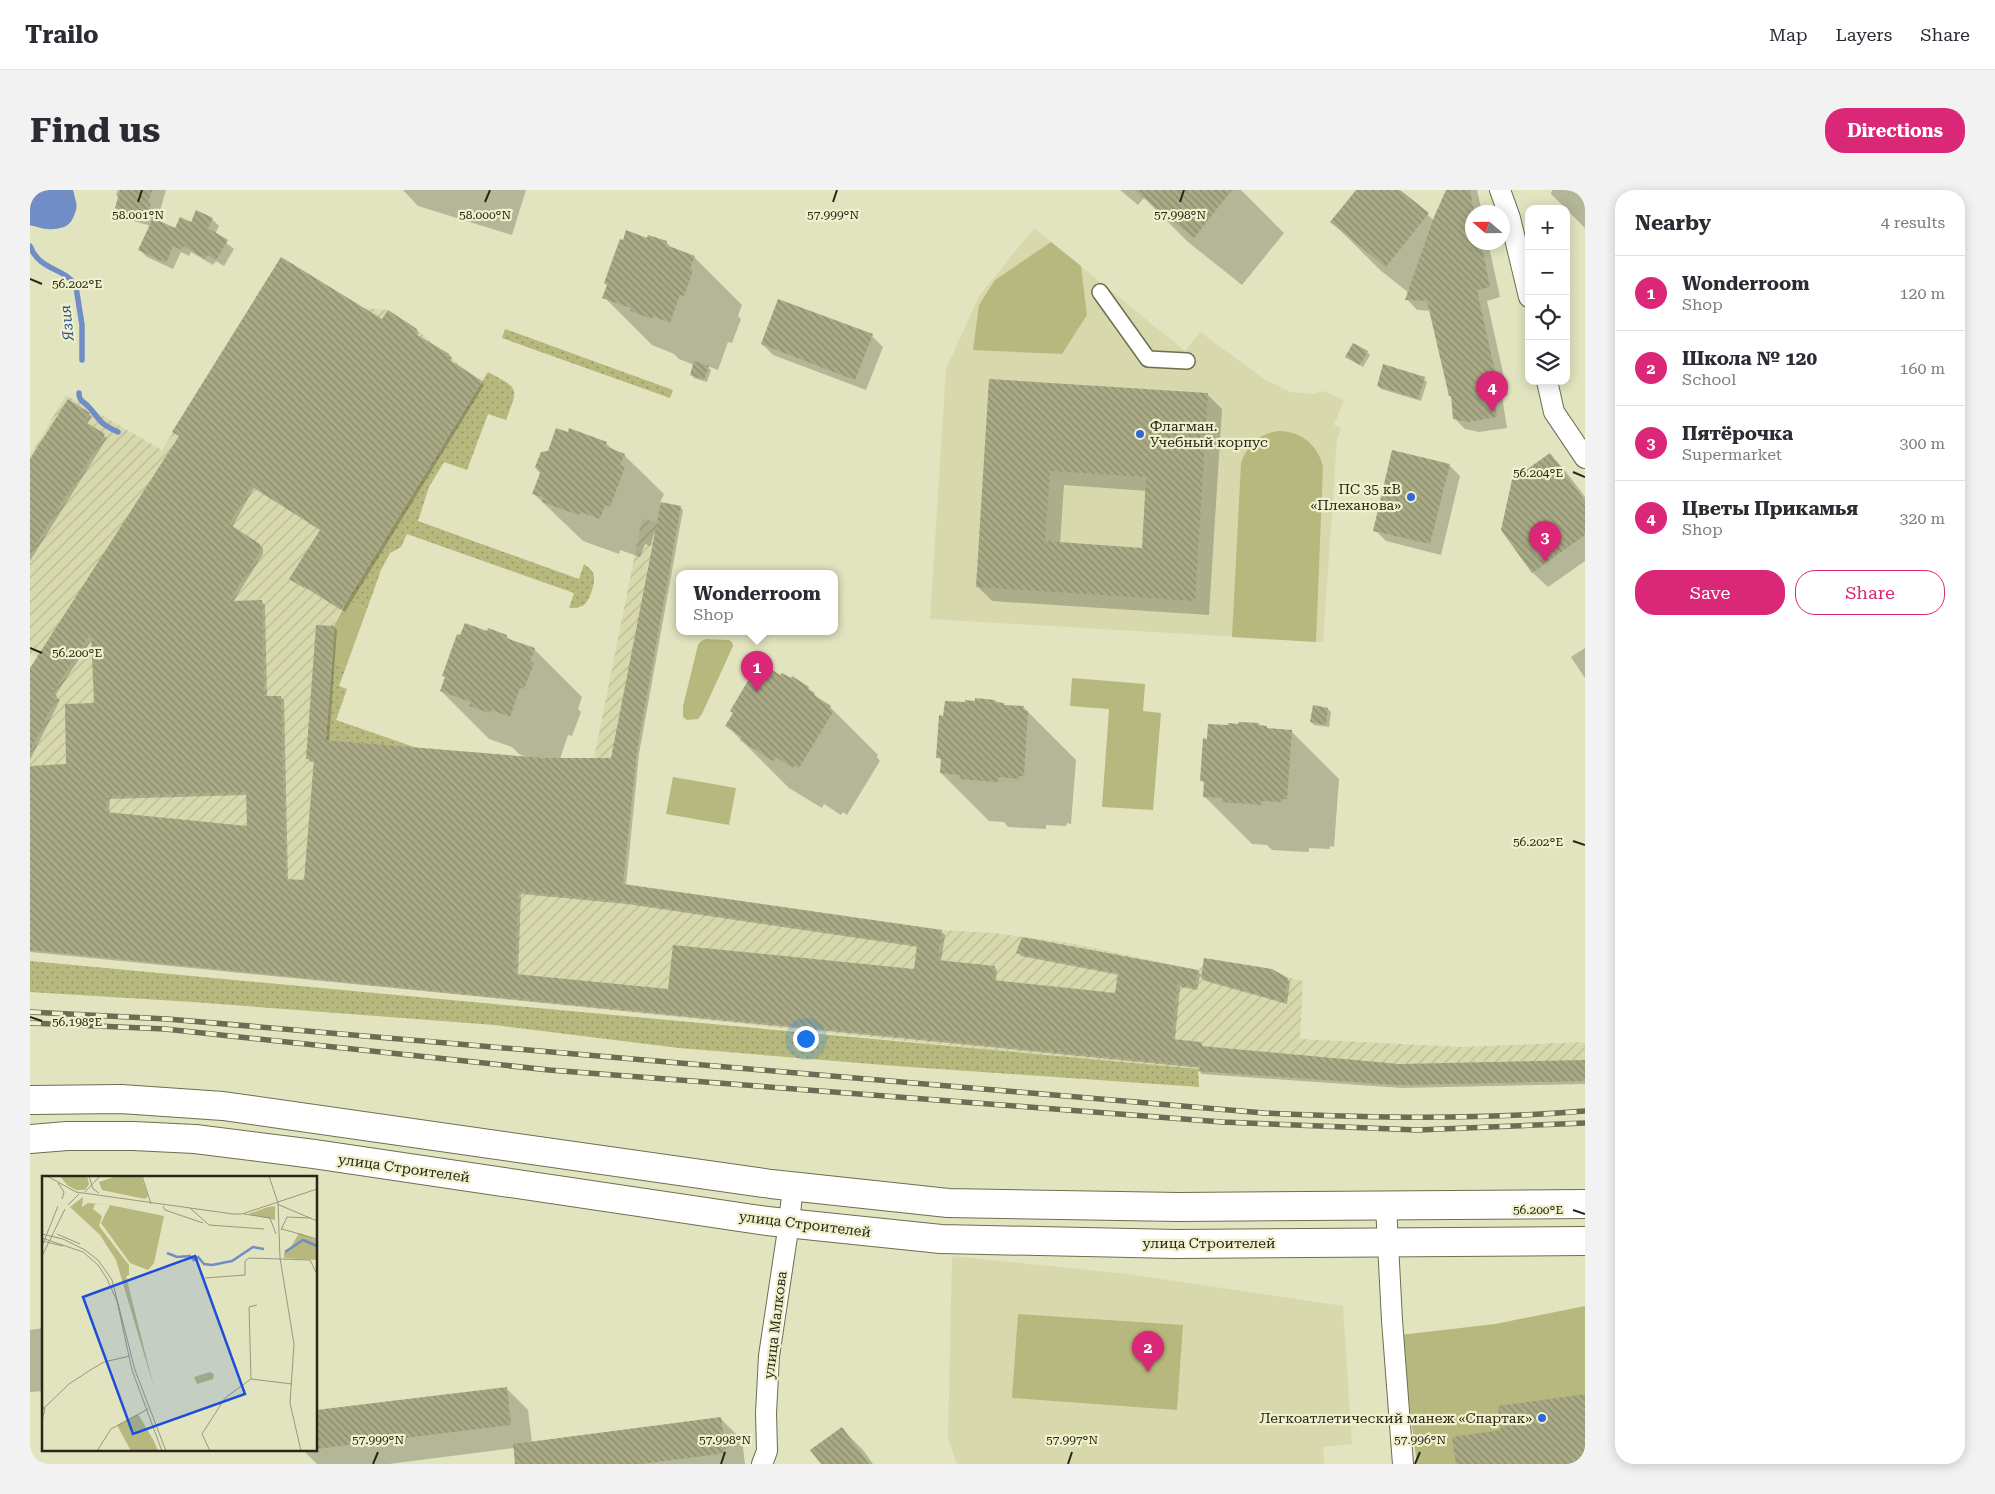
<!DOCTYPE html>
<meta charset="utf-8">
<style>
body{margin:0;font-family:"Roboto Serif",serif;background:#f2f2f3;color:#2b2b33}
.controls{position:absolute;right:15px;top:15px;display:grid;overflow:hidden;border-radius:10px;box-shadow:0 2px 12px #0003}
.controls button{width:45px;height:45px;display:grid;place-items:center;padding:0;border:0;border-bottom:1px solid #e1e1e2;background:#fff;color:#2b2b33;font:25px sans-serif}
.compass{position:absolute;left:1435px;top:15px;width:45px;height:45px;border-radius:50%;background:#fff;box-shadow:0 2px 12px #0003;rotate:290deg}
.you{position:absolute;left:775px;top:848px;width:18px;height:18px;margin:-12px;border:4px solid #fff;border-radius:50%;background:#1a73e8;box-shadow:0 0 0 8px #1a73e833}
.badge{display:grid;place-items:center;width:32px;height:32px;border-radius:50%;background:#db2777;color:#fff;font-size:16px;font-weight:700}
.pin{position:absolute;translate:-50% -41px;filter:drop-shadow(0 1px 2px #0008)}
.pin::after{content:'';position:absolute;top:26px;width:18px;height:15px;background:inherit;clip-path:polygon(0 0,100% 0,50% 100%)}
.popup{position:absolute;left:646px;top:380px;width:162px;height:65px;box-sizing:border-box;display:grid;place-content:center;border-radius:10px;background:#fff;filter:drop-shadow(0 1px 4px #0005);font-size:16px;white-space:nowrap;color:#7c7c81}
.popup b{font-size:19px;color:#2b2b33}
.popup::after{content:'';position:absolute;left:50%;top:100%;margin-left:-10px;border:10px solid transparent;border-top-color:#fff}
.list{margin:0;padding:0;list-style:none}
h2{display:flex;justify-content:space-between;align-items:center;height:65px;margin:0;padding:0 20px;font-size:21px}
h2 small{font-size:16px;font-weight:400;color:#7c7c81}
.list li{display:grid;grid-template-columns:32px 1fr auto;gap:15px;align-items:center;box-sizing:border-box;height:75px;padding:0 20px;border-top:1px solid #e1e1e2}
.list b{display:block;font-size:19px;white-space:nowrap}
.list p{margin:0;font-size:16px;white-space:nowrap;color:#7c7c81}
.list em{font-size:16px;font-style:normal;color:#7c7c81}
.actions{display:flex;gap:10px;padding:15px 20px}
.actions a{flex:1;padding:11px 0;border:1px solid #db2777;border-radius:20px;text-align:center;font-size:18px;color:#db2777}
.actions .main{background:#db2777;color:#fff}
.icon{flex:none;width:28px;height:28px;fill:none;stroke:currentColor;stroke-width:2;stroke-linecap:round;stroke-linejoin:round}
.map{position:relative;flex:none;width:1555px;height:1274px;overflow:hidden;border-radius:20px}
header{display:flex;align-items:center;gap:30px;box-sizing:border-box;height:70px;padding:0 25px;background:#fff;border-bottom:1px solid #e1e1e2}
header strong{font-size:24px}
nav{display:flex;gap:28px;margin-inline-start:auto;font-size:18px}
.intro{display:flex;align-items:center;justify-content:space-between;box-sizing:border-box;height:120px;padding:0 30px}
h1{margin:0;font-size:35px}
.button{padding:12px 22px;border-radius:20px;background:#db2777;color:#fff;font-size:18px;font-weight:700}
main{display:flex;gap:30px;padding:0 30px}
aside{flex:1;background:#fff;border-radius:20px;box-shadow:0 2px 12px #0003}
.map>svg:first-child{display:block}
.built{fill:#d7d9ad}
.industrial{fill:url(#industrial-furrows)}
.grass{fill:url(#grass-dots)}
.green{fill:#b7b87d}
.shadow{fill:#0003;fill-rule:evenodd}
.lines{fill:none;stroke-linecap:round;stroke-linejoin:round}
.stream{stroke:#718dc6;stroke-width:5.5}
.river{stroke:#718dc6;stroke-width:35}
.building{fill:url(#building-back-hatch);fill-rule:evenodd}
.pedestrian-casing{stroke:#6d6e4d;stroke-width:18}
.minor-casing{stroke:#6d6e4d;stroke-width:22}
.secondary-casing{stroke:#6d6e4d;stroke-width:30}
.pedestrian{stroke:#fff;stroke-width:15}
.minor{stroke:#fff;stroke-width:20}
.secondary{stroke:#fff;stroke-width:28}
.rail-casing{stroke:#6b6c55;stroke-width:5.5}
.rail{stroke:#f0f1cc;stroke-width:4;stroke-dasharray:11;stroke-linecap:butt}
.ticks{fill:none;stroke:#272719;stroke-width:2}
.poi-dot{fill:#3566d6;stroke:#f0f1cc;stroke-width:2}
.labels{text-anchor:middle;stroke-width:4.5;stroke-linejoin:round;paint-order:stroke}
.poi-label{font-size:14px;fill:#272719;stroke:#f0f1cc;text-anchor:end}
.street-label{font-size:14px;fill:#272719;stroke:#f0f1cc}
.water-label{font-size:15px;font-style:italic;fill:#305198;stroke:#f0f1cc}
.inset-river{fill:none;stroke:#718dc6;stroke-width:2.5}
.inset-road{fill:none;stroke:#97987d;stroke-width:1}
.view{fill:#1d4ed8;fill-opacity:0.15;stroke:#1d4ed8;stroke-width:2.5}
.inset-edge{fill:none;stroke:#272719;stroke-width:2.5}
.ticks-label{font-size:12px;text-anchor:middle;fill:#272719;stroke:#f0f1cc;stroke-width:4.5;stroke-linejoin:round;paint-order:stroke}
</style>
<header>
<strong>Trailo</strong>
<nav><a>Map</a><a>Layers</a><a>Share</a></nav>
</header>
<div class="intro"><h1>Find us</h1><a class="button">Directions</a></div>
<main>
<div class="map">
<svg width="1555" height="1274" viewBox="0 0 1555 1274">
<defs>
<pattern id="industrial-furrows" width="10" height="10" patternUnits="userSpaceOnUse" patternTransform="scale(1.25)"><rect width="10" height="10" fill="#d7d9ad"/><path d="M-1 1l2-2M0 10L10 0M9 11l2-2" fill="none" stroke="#b9ba94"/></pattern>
<pattern id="grass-dots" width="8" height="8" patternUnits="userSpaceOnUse" patternTransform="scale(1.25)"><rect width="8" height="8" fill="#b7b87d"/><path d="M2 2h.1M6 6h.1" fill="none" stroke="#959666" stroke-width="1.8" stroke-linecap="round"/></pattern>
<pattern id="building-back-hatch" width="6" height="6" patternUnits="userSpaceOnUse" patternTransform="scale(1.25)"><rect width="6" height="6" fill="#a9aa86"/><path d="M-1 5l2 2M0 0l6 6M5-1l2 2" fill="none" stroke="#8a8a6d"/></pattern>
</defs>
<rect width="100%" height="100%" fill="#e2e4bf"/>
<!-- built -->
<g class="built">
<path d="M1004 38 1155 161 1170 142 1234 189 1261 202 1283 204 1293 201 1314 210 1304 235 1311 238 1307 250 1293 452 900 429 916 179 949 106Z"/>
<path d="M922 1066 1099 1084 1313 1116 1322 1254 1293 1257 1294 1274H927L918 1249Z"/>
</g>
<!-- industrial -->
<path class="industrial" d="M251 67 334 118 358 120 387 139 404 155 419 164 433 179 452 191 311 420 304 435 296 550 511 568H564L612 329 647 336 607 560 593 694 912 740 964 743 1039 753 1168 780 1172 777 1174 768 1273 791 1270 849 1432 857 1555 852V891L1368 895 1167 881 0 760V487L7 467 0 464V266L36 205 132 260Z"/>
<!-- grass -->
<g class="grass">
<path d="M475 139 643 200 640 208 472 148Z"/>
<path d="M458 182C489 199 489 196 476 230L458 224 437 280 414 272 399 297 388 331 549 389 554 374C559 378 564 381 564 387 565 394 560 409 555 414 551 418 544 418 539 418L544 403 377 344 371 357 360 363 351 380 337 419 317 411Z"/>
<path d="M302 472 316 477 309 496 317 499 306 530 387 558 296 550Z"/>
<path d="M0 771 1168 879 1169 897 866 876 649 858 465 835 163 812 0 802Z"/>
</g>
<!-- green -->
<g class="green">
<path d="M1021 52 1051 76 1057 125 1032 164 943 160 949 115 965 90Z"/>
<path d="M1249 241C1271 241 1288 255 1293 277L1286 452 1202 447 1211 273C1217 255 1229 243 1249 241Z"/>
<path d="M317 411 337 419 316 477 302 472 304 436Z"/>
<path d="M676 449 699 450 702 452 703 456 672 524 668 529 657 530 653 527V516L668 455 671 451Z"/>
<path d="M1042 488 1115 494 1113 521 1131 523 1123 620 1072 617 1079 519 1040 516Z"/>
<path d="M643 587 706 598 699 635 636 624Z"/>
<path d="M1555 1116V1274H1387L1370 1145 1465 1134Z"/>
<path d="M988 1124 1153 1135 1147 1220 982 1208Z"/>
</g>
<!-- shadow -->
<g class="shadow">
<path d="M88 0H136L129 24 131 26 129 32 146 40 162 33 182 29 189 36 185 44 204 59 194 76 186 71 183 75 161 62 159 66 151 62 143 79 117 67 110 60 121 36 97 29 86 18 89 8 86 5Z"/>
<path d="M373 0H496L482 45 388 16Z"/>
<path d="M1090 0H1211L1254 43 1212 95 1158 52 1114 8 1108 15Z"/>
<path d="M1328 0H1368L1405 31 1417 0H1447L1452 22H1442V52H1458L1470 107 1457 111 1478 205 1472 206 1477 238 1449 242 1435 239 1424 228 1423 209 1420 206 1401 121 1387 120 1377 109 1379 103 1350 80 1302 32Z"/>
<path d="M1522 0H1555V38L1521 4Z"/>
<path d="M618 50 636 52 643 59 664 67 712 115 708 126 711 129 702 153 698 152 688 180 677 176 681 180 677 192 664 188 661 184 664 175 649 169 644 164 622 155 574 107Z"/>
<path d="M352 130 386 139 389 143 387 146 419 165 422 168 420 172 454 195 315 422 261 389 291 340 224 298 202 337 233 358V364L203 412 231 411 235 415 237 508 250 507 254 510 258 690 275 691 285 572H281L278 568 304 437 307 440 299 552 497 567 489 564 482 557 459 549 411 501 416 488 413 485 431 447 458 442 476 446 482 451 504 459 552 507 548 519 551 522 542 546 538 545 530 569 582 570 626 345 624 344 620 356 615 354 610 367 590 360 589 364 553 351 504 304 576 253 583 260 594 265 634 304 630 313 650 317 653 320 609 564 596 696 911 741 915 745 911 772 964 777 967 780 966 792 1086 804 1089 785 991 766 988 763 1167 781 1172 786 1257 789 1260 792 1257 814 1175 791 1170 786 1167 800 1150 797 1145 850 1171 853 1174 858 1369 876 1555 871V894L1372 898 1172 884 1169 881 1171 878 0 762V577L37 576 66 514 62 449 25 506 30 510 0 570V491L150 247 144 242ZM217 605 218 638 79 623 80 609ZM491 704 597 714 888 757 885 781 639 800 488 785Z"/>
<path d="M842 146 853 157 836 200 743 165 732 154Z"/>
<path d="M1337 162 1340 165 1333 177 1317 167Z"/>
<path d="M1394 189 1397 192 1391 211 1351 199 1348 195Z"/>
<path d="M960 191 1177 204 1192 219 1179 425 962 411 947 396ZM1034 295 1117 301 1113 359 1030 354Z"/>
<path d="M59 224 62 227 57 234 77 248 0 371V271Z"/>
<path d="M1520 264 1534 279 1555 307V371L1518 397 1503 383 1472 339Z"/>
<path d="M1419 275 1430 286 1411 365 1356 351 1345 340Z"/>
<path d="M1555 458V488L1541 467Z"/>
<path d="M751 486 778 498 792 512 800 517 848 565 847 567 850 571 817 625 813 622 811 625 794 614 792 618 759 598 697 536 726 488Z"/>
<path d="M965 511 976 516 993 517 1046 570 1041 634 1037 633 1036 636 1016 635V639L978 637 974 632 959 631 911 583 912 571 908 567 915 527 936 514Z"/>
<path d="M1298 519 1301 522 1299 537 1284 535 1281 532Z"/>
<path d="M1228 534 1239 539 1261 541 1309 589 1304 657 1300 656V659L1279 658V662L1242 660 1237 655 1222 654 1174 606 1175 594 1171 590 1178 550 1199 537Z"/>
<path d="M14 1138V1201L0 1202V1140Z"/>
<path d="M476 1198 498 1220 502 1253 690 1228 712 1250 715 1274H486L484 1258 359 1274H287L273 1260H286V1221Z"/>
<path d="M811 1238 833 1260 843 1274H792Z"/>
</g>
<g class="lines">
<!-- stream -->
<g class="stream">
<path d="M0 56C10 82 36 77 46 97L52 135V170"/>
<path d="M49 203C49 211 53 211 58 216 70 229 69 234 88 242"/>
</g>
<!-- river -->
<path class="river" d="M0 18C10 18 18 24 27 21L29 16 25 0"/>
</g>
<!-- building -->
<g class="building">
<path d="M90 0H122L118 13 121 14 117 28 85 18Z"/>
<path d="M1104 0H1202L1164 48Z"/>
<path d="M1326 0H1370L1399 23 1356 77 1300 32Z"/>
<path d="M1416 0H1440L1444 22H1442V52H1451L1460 97 1447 100 1468 195 1462 196 1467 227 1438 232 1423 229 1421 206H1419L1397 111 1375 110 1404 27Z"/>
<path d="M166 20 183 28 178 38 198 50 186 70 178 65 175 69 154 56 152 60 143 56 136 73 108 60 123 28 145 38 150 27 161 32Z"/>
<path d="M596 40 617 48 618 45 637 51 636 55 665 66 660 78 663 80 654 106 650 105 640 133 623 126 622 129 600 121 601 118 572 108 577 95 574 93 590 49 593 50Z"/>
<path d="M251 67 352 129 358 120 387 139 384 143 419 164 417 168 452 191 311 420 275 396 274 398 259 389 290 340 221 296 199 334 230 354 231 360 199 411 232 410 234 506H251L256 689 274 690 284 569H276L286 435 304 436 296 550 512 568H581L631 312 651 316 607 560 593 694 912 740 907 770 965 776 963 790 1085 803 1088 783 986 763 992 747 1168 780 1164 797 1147 794 1142 849 1171 852V856L1369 874 1555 870V891L1368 895 1167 881 1171 876 0 760V576L36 574 35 514 64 513 61 443 22 503 27 506 0 561V478L149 246 142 242ZM216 602 217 636 76 622 77 606ZM488 701 593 711 887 755 884 779 643 755 638 799 485 784Z"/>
<path d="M748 109 843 144 825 190 731 154Z"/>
<path d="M1323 153 1338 161 1330 175 1315 167Z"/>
<path d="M664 171 679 176 674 190 660 185Z"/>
<path d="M1353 174 1395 187 1388 209 1347 196Z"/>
<path d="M959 189 1178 203 1165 411 946 397ZM1020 281 1116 287 1112 358 1015 351Z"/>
<path d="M38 209 60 223 54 231 75 244 0 363V269Z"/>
<path d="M526 238 538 242 539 238 577 252 575 256 595 264 590 275 595 277 580 317 575 315 570 329 551 322 549 325 512 312 514 308 502 304 510 283 505 277 511 262 518 261Z"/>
<path d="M1362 260 1420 274 1400 354 1343 341Z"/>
<path d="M1520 263 1555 311V345L1502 383 1471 340 1482 290Z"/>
<path d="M435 433 457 441 458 438 477 445 476 448 505 458 500 472 504 473 494 499 490 498 480 527 461 520 459 523 439 516 441 512 410 501 415 487 412 486 427 444 430 445Z"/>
<path d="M733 474 750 485 752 483 761 488 762 486 779 497 778 499 785 503 784 505 801 516 799 519 803 522 769 578 764 575 763 578 746 567 743 571 710 550 712 547 695 536 703 523 700 521 722 484 725 487Z"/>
<path d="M945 508 965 510V512L974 513V515L994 516 993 520 998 521 994 586H989V589L969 587 968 592 929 589 930 585 910 583 911 568H906L909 525 913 526 915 511 935 512V510L945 511Z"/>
<path d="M1283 515 1298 518 1296 535 1280 532Z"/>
<path d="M1209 532 1229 533 1228 535 1237 536V538L1262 540 1257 609H1252V612L1232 611V615L1192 612 1193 608 1173 607 1174 591H1170L1173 548 1177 549 1178 534 1198 535V533L1208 534Z"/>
<path d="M1174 768 1242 779 1258 788 1254 812 1171 788Z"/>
<path d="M477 1197 481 1235 286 1259V1220Z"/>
<path d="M1555 1204V1274H1426L1422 1247 1471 1240 1468 1216Z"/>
<path d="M691 1227 696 1263 611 1274H485L483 1254Z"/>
<path d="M812 1237 839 1274H791L780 1260Z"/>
</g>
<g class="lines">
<!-- pedestrian casing -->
<g class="pedestrian-casing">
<path id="pedestrian" d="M1070 102 1118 169 1157 171"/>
</g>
<!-- minor casing -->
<g class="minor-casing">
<g id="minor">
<path d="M1470 0 1480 28 1499 107"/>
<path d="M1517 191 1524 222 1555 268"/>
<path d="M1356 1016 1362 1130 1373 1274"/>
<path d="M732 1274 737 1261 736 1223 739 1166 759 1033 763 996"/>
</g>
</g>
<!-- secondary casing -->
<g class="secondary-casing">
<g id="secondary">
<path d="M0 910 91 909 193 916 741 994 918 1013 1148 1017 1555 1014"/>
<path d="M0 949 37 946H103L165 949 284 964 737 1031 911 1049 1146 1054 1555 1051"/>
</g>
</g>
<!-- pedestrian -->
<use href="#pedestrian" class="pedestrian"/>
<!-- minor -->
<use href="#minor" class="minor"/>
<!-- secondary -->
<use href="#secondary" class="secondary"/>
<!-- rail casing -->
<g class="rail-casing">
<g id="rail">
<path d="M0 822 137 829 1234 923C1343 928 1446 930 1555 921"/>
<path d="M0 833 135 839 519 880 1192 932 1388 940 1555 933"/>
</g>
</g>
<!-- rail -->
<use href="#rail" class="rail"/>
</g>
<!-- ticks -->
<path class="ticks" d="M108 12 112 0M455 12 460 0M803 12 807 0M1150 12 1154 0M0 89 12 94M1543 282 1555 287M0 458 12 463M1543 651 1555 655M0 827 12 831M1543 1020 1555 1024M343 1274 348 1262M691 1274 695 1262M1038 1274 1042 1262M1385 1274 1390 1262"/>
<!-- markers -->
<g class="poi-dot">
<circle cx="1110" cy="244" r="5"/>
<circle cx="1381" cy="307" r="5"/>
<circle cx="1512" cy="1228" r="5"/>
</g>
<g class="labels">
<!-- poi labels -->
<g class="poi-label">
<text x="1120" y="241" text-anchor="start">Флагман.<tspan x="1120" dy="16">Учебный корпус</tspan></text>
<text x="1371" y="304">ПС 35 кВ<tspan x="1371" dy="16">«Плеханова»</tspan></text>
<text x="1502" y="1233">Легкоатлетический манеж «Спартак»</text>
</g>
<!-- street labels -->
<g class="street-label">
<text transform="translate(374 978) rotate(8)" y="5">улица Строителей</text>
<text transform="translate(775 1034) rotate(7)" y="5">улица Строителей</text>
<text x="1179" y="1058">улица Строителей</text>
<text transform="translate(745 1135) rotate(-83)" y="5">улица Малкова</text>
</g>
<!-- water labels -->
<g class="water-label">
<text transform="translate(37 133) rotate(-96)" y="5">Язия</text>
</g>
</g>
<!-- overview -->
<g transform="translate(12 986)">
<rect width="275" height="275" fill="#e2e4bf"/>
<path d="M18 0H45L47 8 43 14H34L25 9ZM41 21 40 31 46 27 66 29 53 28 51 33 60 40 57 50 87 89V99L84 100 112 212 74 84 58 59 28 31ZM233 30V44L206 38 226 31Z" fill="#b7b87d"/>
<path d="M75 0H99L106 20 103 23 60 14 57 6ZM68 29 122 40 112 87 106 94 88 87 59 47ZM257 57 275 64V84L242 82V77L248 73ZM168 196 172 198 171 203 155 208 152 201ZM96 238 112 265 116 275H89L75 249Z" fill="#b7b87d"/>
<path class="inset-river" d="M243 76 261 64 275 70M125 77 135 81 148 80 152 84 156 81 162 88 170 89 190 85 211 71 222 73"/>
<path class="inset-road" d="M5 0 34 16 191 38H200L275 13M47 0 51 13 57 17M100 0 109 28M227 0 236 27 238 82 252 168 248 227 259 275M16 7 22 16 20 23M43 16 58 0M235 28 275 45M26 29 37 18M121 30 123 34 161 47M148 32 167 49 222 53M202 38 228 42 234 58M240 53 275 63M239 54 245 41 268 42M0 58 21 63 43 74 56 84 70 104 93 194 124 275M15 58 38 68M0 62 41 76 56 89 65 103 75 125 90 194 120 275M0 65 21 70M0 70 16 30M0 80 23 33M163 102 203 99V85L207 82 268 84 275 98M209 203 207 131 215 129M209 203 250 208M0 229 3 233 0 244M1 233 27 208 50 193 62 186 88 180M55 275 69 253 106 233M168 275 160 258 183 222 209 203"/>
<path class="view" d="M153 80 203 218 91 258 41 121Z"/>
<rect width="275" height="275" class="inset-edge"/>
</g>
<g class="ticks-label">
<text x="108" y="29">58.001°N</text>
<text x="455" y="29">58.000°N</text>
<text x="803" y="29">57.999°N</text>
<text x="1150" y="29">57.998°N</text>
<text x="47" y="98">56.202°E</text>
<text x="1508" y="287">56.204°E</text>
<text x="47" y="467">56.200°E</text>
<text x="1508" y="656">56.202°E</text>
<text x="47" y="836">56.198°E</text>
<text x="1508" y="1024">56.200°E</text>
<text x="348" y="1254">57.999°N</text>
<text x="695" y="1254">57.998°N</text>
<text x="1042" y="1254">57.997°N</text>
<text x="1390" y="1254">57.996°N</text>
</g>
</svg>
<div class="controls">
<button>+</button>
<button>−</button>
<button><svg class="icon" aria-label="locate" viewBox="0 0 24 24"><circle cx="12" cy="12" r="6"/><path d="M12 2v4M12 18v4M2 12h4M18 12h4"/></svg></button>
<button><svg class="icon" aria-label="layers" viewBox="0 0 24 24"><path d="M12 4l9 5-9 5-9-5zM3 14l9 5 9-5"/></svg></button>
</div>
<svg class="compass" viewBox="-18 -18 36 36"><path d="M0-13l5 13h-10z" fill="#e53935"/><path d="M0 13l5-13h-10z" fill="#7c7c81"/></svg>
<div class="you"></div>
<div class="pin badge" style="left:727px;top:502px">1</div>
<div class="popup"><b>Wonderroom</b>Shop</div>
<div class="pin badge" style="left:1118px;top:1182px">2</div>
<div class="pin badge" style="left:1515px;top:372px">3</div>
<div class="pin badge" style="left:1462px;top:222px">4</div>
</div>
<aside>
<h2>Nearby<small>4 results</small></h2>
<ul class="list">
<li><span class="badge">1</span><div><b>Wonderroom</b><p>Shop</p></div><em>120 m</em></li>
<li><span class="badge">2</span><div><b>Школа № 120</b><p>School</p></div><em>160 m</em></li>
<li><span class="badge">3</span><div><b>Пятёрочка</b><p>Supermarket</p></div><em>300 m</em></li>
<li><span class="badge">4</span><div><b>Цветы Прикамья</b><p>Shop</p></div><em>320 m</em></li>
</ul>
<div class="actions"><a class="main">Save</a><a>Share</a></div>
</aside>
</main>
